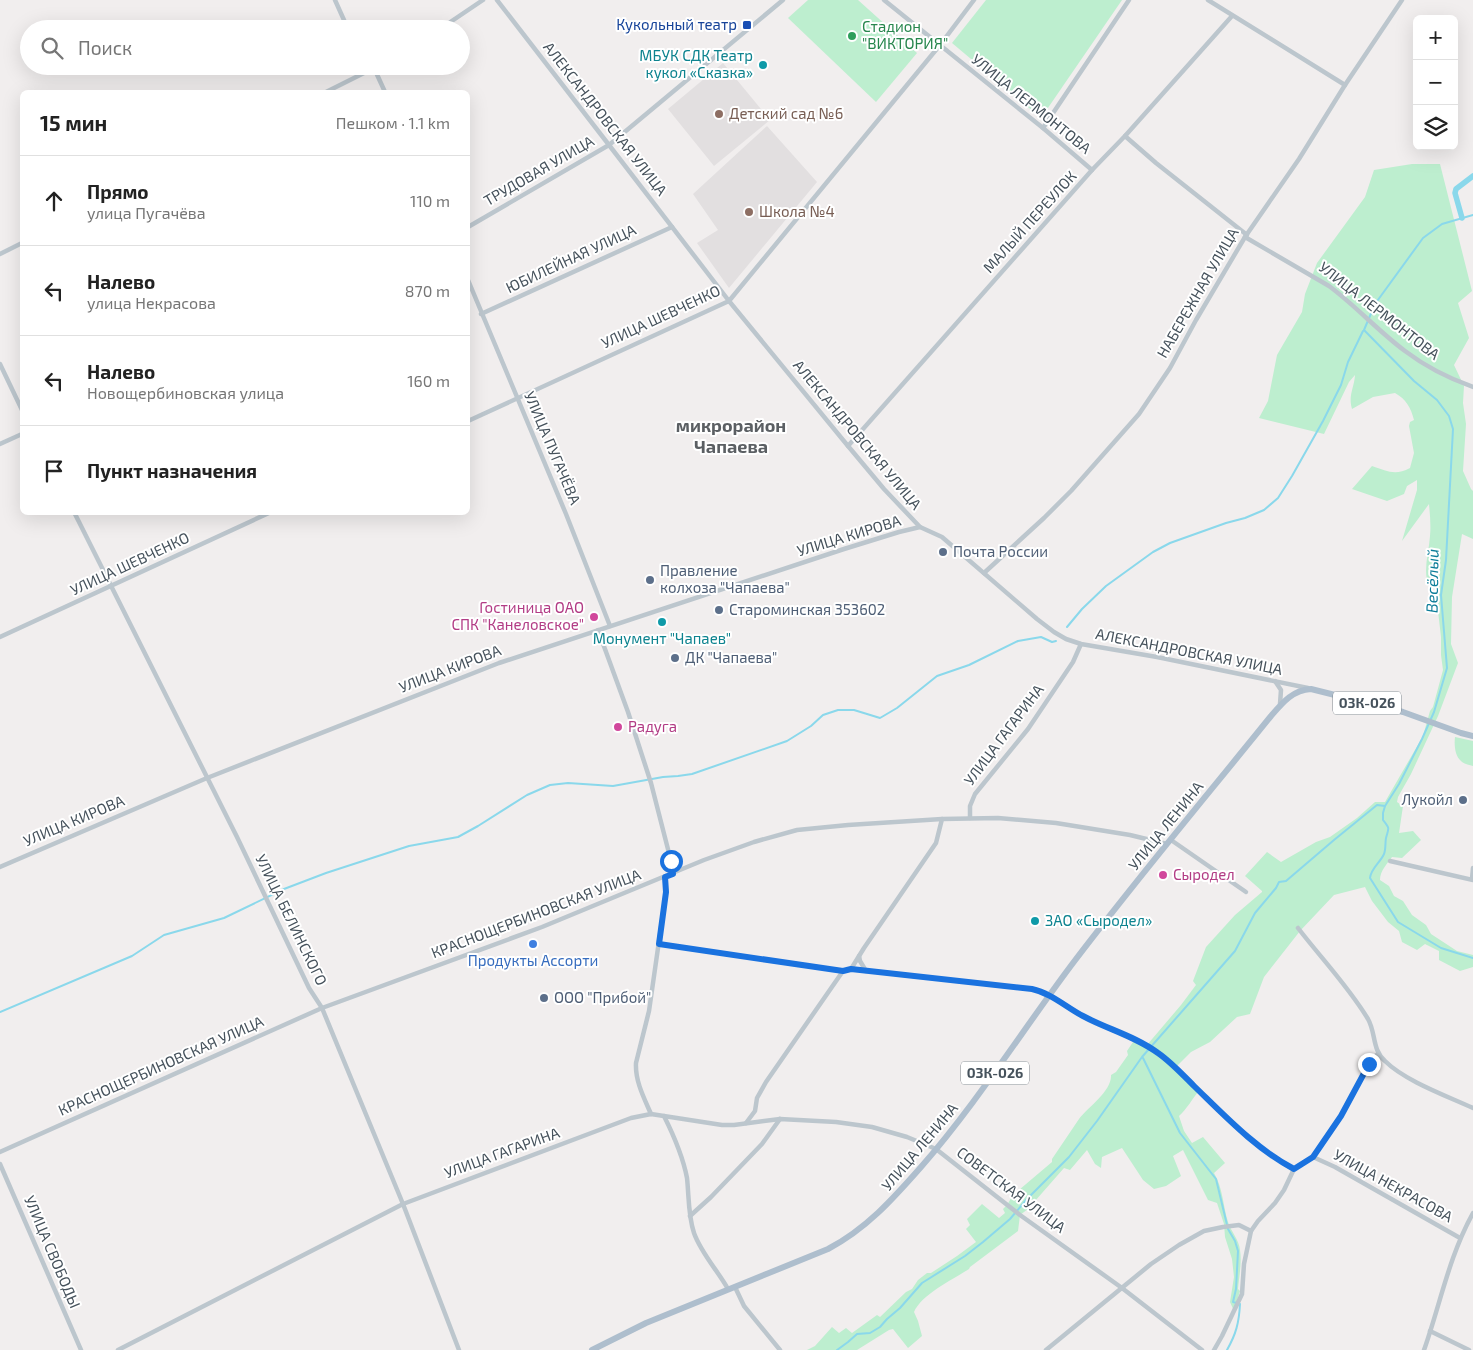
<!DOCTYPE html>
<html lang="ru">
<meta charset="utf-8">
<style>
body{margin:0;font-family:"Exo 2",sans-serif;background:#f2f2f2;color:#222}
.controls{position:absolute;right:15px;top:15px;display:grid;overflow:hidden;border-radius:8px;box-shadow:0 5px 20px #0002}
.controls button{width:45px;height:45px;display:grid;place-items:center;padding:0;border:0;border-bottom:1px solid #e0e0e0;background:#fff;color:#222;font:25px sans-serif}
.stop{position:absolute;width:15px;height:15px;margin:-11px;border:4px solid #1a72df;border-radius:50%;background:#fff}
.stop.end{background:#1a72df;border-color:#fff;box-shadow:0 1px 5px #0008}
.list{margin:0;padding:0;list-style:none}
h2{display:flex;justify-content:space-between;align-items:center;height:65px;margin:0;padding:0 20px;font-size:21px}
h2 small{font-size:16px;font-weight:400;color:#767676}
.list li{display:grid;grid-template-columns:32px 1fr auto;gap:15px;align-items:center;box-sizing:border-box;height:90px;padding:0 20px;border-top:1px solid #e0e0e0}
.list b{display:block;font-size:19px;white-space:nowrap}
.list p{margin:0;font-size:16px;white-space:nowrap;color:#767676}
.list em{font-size:16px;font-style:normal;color:#767676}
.icon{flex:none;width:28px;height:28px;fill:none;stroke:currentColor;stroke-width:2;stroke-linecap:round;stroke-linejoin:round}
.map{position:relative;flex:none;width:1473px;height:1350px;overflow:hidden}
.search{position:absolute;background:#fff;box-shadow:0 5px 20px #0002;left:20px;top:20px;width:450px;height:55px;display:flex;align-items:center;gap:12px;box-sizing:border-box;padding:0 18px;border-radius:28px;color:#767676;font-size:19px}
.panel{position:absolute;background:#fff;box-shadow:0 5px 20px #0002;left:20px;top:90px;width:450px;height:425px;border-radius:8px}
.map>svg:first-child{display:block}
.education{fill:#e2dfe0}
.green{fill:#bdeecf}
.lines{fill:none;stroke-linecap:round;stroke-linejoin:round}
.stream{stroke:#8ad8eb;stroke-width:2}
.canal{stroke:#8ad8eb;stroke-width:5.5}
.street{stroke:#bcc6cd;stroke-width:4.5}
.primary{stroke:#aebecd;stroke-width:6}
.route{stroke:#1a72df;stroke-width:6}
.transit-dot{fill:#1a4fb4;stroke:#fff;stroke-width:2}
.leisure-dot{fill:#2e9e5b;stroke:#fff;stroke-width:2}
.culture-dot{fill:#0f9aa8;stroke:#fff;stroke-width:2}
.education-dot{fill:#8d6e63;stroke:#fff;stroke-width:2}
.service-dot{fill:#5c6f8a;stroke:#fff;stroke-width:2}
.hotel-dot{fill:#d1479c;stroke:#fff;stroke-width:2}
.shop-dot{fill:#3f7fe0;stroke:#fff;stroke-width:2}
.labels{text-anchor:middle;stroke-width:4;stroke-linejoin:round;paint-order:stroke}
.shield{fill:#fff;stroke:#7e868d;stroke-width:1}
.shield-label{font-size:14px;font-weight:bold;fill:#46525c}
.transit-label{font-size:15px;fill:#164399;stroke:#fff;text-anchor:end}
.leisure-label{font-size:15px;fill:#27864d;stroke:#fff;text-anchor:start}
.culture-label{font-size:15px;fill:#0d838f;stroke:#fff;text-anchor:end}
.street-label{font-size:15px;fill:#46525c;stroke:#fff}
.education-label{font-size:15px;fill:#785e54;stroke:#fff;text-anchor:start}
.service-label{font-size:15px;fill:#4e5e75;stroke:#fff;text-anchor:start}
.hotel-label{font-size:15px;fill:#b23c85;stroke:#fff;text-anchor:start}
.shop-label{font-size:15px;fill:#366cbe;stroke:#fff}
.water-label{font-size:16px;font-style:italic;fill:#0d7d99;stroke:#fff}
.quarter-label{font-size:18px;font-weight:bold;fill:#5b5f63;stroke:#fff}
</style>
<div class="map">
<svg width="1473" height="1350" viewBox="0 0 1473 1350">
<rect width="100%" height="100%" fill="#f1eeee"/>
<!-- education -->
<g class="education">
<path d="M723 63 770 120 714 166 668 109Z"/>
<path d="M767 126 817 182 729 288 697 243 718 230 693 194Z"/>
</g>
<!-- green -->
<g class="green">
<path d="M808 0H858L917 53 876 102 788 18Z"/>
<path d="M986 0H1122L1041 118 952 43Z"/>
<path d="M1412 164H1440L1472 291 1458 303 1469 338 1454 365 1464 386 1463 403 1466 424 1463 471 1471 489 1473 491V539L1462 534 1452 597 1451 644 1458 663 1438 716 1411 774 1398 797 1397 802 1403 806 1399 833 1413 831 1421 840 1402 858 1392 857C1387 864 1380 871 1380 880L1389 886 1394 896 1403 901 1412 915 1426 925 1431 934 1457 951 1473 955V967L1460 971 1439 960V951L1425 944 1417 950 1402 942 1399 931 1388 922 1372 901 1365 887 1334 895 1300 931 1264 977 1250 1014 1237 1017 1210 1042 1191 1052 1175 1068 1199 1091C1192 1099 1187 1109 1179 1116L1184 1131 1192 1143 1203 1137 1225 1163 1214 1173C1223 1188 1223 1206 1228 1222 1231 1232 1239 1239 1240 1250 1242 1263 1239 1277 1238 1289L1240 1291 1234 1311 1230 1302 1234 1277 1232 1259 1225 1237 1224 1224 1217 1203 1208 1200 1183 1150 1173 1156 1181 1176 1166 1186 1154 1189 1143 1180 1122 1148 1102 1157 1101 1168 1095 1164 1087 1150 1070 1170 1064 1168 1028 1209 1020 1215 1018 1231 970 1267 969 1269C952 1280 922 1294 914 1312L918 1321 922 1336 908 1348 893 1329 889 1330 857 1350H807L815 1346 832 1327 839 1333 846 1328 852 1333 877 1315 880 1317 906 1292 912 1289 918 1280 927 1273H931L957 1256 976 1242 966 1229 970 1225 967 1219 982 1204 999 1218 1005 1213 1003 1209 1007 1205 1013 1195 1052 1162V1159C1061 1146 1070 1132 1079 1119 1088 1107 1112 1091 1111 1075L1116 1072 1128 1055 1127 1051 1133 1042 1138 1040 1147 1045 1181 1005 1196 985 1193 981 1206 947 1235 915 1262 892V891L1245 876 1267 852 1281 862 1316 842 1330 837 1357 818 1375 802H1385L1423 736 1430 711 1433 707 1443 670 1441 655V637L1435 585 1427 580C1424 566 1429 551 1430 536 1431 526 1430 515 1429 504L1402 541 1417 490V480L1407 486 1404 494 1387 501 1352 489 1372 466C1387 471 1395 476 1410 468L1414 453 1409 426 1410 422 1414 420C1411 408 1406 399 1395 393L1373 397 1352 409C1348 395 1354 389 1355 375L1349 382 1324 434 1259 418 1268 401 1277 355 1302 312 1305 294 1317 263 1365 197 1374 170Z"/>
<path d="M1455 737 1473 741V766C1469 765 1464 764 1461 761 1455 756 1454 745 1455 737Z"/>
</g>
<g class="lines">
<!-- stream -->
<g class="stream">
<path d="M1473 215 1442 224 1423 238 1375 304 1364 330 1414 381 1437 400 1449 416 1453 429 1446 560 1441 595 1447 668 1434 712 1422 739 1399 784 1385 806 1383 813V820C1390 829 1389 827 1386 838 1385 843 1386 849 1384 854 1380 863 1371 868 1370 878L1398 922 1441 948 1473 958"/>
<path d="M1067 627 1082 609 1106 586 1153 552 1170 543 1226 523 1245 518 1264 510 1278 498 1292 476 1323 421 1341 385 1348 362 1363 331"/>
<path d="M0 1012 132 956 164 935 224 918 284 889 326 873 409 846 458 837 478 826 527 795 550 785 568 783 613 786 663 777 678 776 692 774 787 741 811 726 823 715 838 710H854L880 718 897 708 937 676 969 665 1018 641 1041 637 1052 642 1056 641"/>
<path d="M1143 1058 1180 1133 1216 1179 1228 1229 1235 1241 1238 1251 1236 1289 1233 1302 1240 1304C1239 1323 1236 1334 1227 1350"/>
<path d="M837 1350 848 1342 857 1334 870 1333 880 1327 887 1319 900 1308 922 1283 965 1256 983 1242 1010 1219 1027 1199 1069 1157 1097 1121 1142 1057 1235 951 1255 913 1276 888 1279 882 1286 881 1334 840 1377 805 1385 806"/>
</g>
<!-- canal -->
<path class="canal" d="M1462 218 1455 193 1456 189 1473 176"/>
<!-- street -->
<g class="street">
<path d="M335 0 348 29"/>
<path d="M497 0 609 145 729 301 848 446 884 489 920 527 942 537 1037 619 1054 632 1066 639 1081 644 1157 657 1308 688"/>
<path d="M884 0 1043 128 1092 170"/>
<path d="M1208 0 1345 85"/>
<path d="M440 29 483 0"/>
<path d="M374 68 385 92"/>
<path d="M326 92 378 66"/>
<path d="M1043 128 1129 0"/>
<path d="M1125 136 1156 163 1247 235"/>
<path d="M468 227 609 145 783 0"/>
<path d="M1245 237 1329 286C1356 306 1378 331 1405 351 1426 367 1448 378 1473 387"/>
<path d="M0 254 22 243"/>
<path d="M468 280 566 514 610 626"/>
<path d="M481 314 672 227"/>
<path d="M0 364 22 410"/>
<path d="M468 421 729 301 940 45 974 0"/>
<path d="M0 444 22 434"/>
<path d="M848 446 1092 170 1125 136 1232 16"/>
<path d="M74 512 237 837 309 988 322 1008 403 1204 459 1350"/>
<path d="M984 573 1044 518 1071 491 1139 414 1170 368 1196 320 1245 237 1299 159 1345 85 1402 0"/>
<path d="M598 630 628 712 651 783 671 861 673 874"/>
<path d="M0 637 271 512"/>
<path d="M1275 681 1281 690 1280 704"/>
<path d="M970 818V806L975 794 1028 729 1073 662 1081 644"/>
<path d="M1171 840 1246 892"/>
<path d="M1390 861 1473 880"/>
<path d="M0 867 207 778 499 663 844 549 899 532 920 527"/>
<path d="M1472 879 1473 868"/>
<path d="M1298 928C1321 958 1348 986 1368 1019 1376 1033 1372 1050 1385 1061 1405 1081 1447 1096 1473 1108"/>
<path d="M659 944 843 971 851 969 1032 989C1051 993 1066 1007 1083 1016 1107 1029 1136 1037 1158 1053 1170 1061 1181 1073 1192 1084 1223 1114 1255 1149 1294 1169"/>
<path d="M859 956 860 961 866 971"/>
<path d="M851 969 864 948 936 843 942 819"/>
<path d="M651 1114C644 1098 635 1081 636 1063L649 1011 666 892 665 877"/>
<path d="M664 1116C674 1136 683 1157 687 1178 689 1196 688 1215 694 1233 701 1253 718 1271 728 1289"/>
<path d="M746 1123 755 1111 757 1098 766 1082 843 971"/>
<path d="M0 1152 322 1008 542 927 704 860 754 842 797 830 848 825 942 819 998 818 1056 823 1130 835 1167 844"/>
<path d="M1313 1157 1335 1167 1460 1238"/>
<path d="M0 1164 81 1350"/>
<path d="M690 1216 711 1197 762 1144 780 1119"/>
<path d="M735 1287 744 1306 780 1350"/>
<path d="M1430 1331 1469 1350"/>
<path d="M118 1350 403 1204 631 1118 651 1114 722 1125H734L780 1119 836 1122 872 1127 907 1137 936 1149 1020 1215 1122 1288 1202 1350"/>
<path d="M1046 1350 1151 1264 1179 1245 1204 1231 1223 1227 1239 1225 1251 1231"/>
<path d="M1214 1350 1222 1336 1242 1294 1244 1264 1251 1231 1258 1221 1275 1203 1284 1190 1294 1169 1313 1157 1341 1116 1372 1059 1378 1054"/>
<path d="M1424 1350C1440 1305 1449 1256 1473 1213"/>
</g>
<!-- primary -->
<path class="primary" d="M592 1350 646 1323 828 1249C866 1229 892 1200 921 1167 976 1104 1020 1034 1070 967 1135 881 1204 799 1271 716 1283 702 1293 690 1311 689L1403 712 1461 733 1473 736"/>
</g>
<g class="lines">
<!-- route -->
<path class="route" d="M671 861 673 874 665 877 666 892 659 944 843 971 851 969 1032 989C1051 993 1066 1007 1083 1016 1107 1029 1135 1036 1158 1053 1171 1062 1183 1075 1194 1086 1225 1116 1256 1149 1294 1169L1313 1157 1341 1116 1369 1064"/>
</g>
<!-- markers -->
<rect class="transit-dot" x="742" y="20" width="10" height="10" rx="2.5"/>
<circle class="leisure-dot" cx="852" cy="36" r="5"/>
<g class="culture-dot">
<circle cx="763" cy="65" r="5"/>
<circle cx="662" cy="622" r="5"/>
<circle cx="1035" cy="921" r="5"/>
</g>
<g class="education-dot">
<circle cx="719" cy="114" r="5"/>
<circle cx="749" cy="212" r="5"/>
</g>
<g class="service-dot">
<circle cx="943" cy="552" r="5"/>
<circle cx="650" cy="580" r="5"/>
<circle cx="719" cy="610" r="5"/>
<circle cx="675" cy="658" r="5"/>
<circle cx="1463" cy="800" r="5"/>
<circle cx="544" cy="998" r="5"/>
</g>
<g class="hotel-dot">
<circle cx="594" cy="617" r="5"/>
<circle cx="618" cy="727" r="5"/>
<circle cx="1163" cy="875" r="5"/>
</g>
<circle class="shop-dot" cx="533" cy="944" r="5"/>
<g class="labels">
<!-- shield labels -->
<g class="shield">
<rect x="1333" y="691.5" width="68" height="23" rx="4"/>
<rect x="961" y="1061.5" width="68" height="23" rx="4"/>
</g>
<g class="shield-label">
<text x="1367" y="708">03К-026</text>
<text x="995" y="1078">03К-026</text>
</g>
<!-- transit labels -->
<g class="transit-label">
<text x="737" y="30">Кукольный театр</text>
</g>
<!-- leisure labels -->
<g class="leisure-label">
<text x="862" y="32">Стадион<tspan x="862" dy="17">"ВИКТОРИЯ"</tspan></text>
</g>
<!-- culture labels -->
<g class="culture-label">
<text x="753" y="61">МБУК СДК Театр<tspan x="753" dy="17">кукол «Сказка»</tspan></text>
<text x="662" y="644" text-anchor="middle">Монумент "Чапаев"</text>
<text x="1045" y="926" text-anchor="start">ЗАО «Сыродел»</text>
</g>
<!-- street labels -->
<g class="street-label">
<text transform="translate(1031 104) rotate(39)" y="5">УЛИЦА ЛЕРМОНТОВА</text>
<text transform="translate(605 119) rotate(52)" y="5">АЛЕКСАНДРОВСКАЯ УЛИЦА</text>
<text transform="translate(539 171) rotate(-30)" y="5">ТРУДОВАЯ УЛИЦА</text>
<text transform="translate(1030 222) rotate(-48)" y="5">МАЛЫЙ ПЕРЕУЛОК</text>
<text transform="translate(571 259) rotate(-25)" y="5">ЮБИЛЕЙНАЯ УЛИЦА</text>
<text transform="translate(1198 293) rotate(-60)" y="5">НАБЕРЕЖНАЯ УЛИЦА</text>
<text transform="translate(1379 311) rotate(38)" y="5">УЛИЦА ЛЕРМОНТОВА</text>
<text transform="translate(661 317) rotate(-25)" y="5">УЛИЦА ШЕВЧЕНКО</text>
<text transform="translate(857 435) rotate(50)" y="5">АЛЕКСАНДРОВСКАЯ УЛИЦА</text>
<text transform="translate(552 448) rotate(67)" y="5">УЛИЦА ПУГАЧЁВА</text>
<text transform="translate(849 536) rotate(-17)" y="5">УЛИЦА КИРОВА</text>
<text transform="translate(130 564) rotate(-25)" y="5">УЛИЦА ШЕВЧЕНКО</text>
<text transform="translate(1189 652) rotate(11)" y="5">АЛЕКСАНДРОВСКАЯ УЛИЦА</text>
<text transform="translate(450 669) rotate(-21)" y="5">УЛИЦА КИРОВА</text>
<text transform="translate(1004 735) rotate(-53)" y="5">УЛИЦА ГАГАРИНА</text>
<text transform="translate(74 821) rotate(-23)" y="5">УЛИЦА КИРОВА</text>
<text transform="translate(1166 826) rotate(-51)" y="5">УЛИЦА ЛЕНИНА</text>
<text transform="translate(536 914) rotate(-21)" y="5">КРАСНОЩЕРБИНОВСКАЯ УЛИЦА</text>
<text transform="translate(291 920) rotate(64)" y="5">УЛИЦА БЕЛИНСКОГО</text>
<text transform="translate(161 1066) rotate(-24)" y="5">КРАСНОЩЕРБИНОВСКАЯ УЛИЦА</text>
<text transform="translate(920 1147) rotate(-50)" y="5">УЛИЦА ЛЕНИНА</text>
<text transform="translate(502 1153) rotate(-20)" y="5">УЛИЦА ГАГАРИНА</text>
<text transform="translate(1393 1186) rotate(29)" y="5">УЛИЦА НЕКРАСОВА</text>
<text transform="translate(1011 1190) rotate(37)" y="5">СОВЕТСКАЯ УЛИЦА</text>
<text transform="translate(52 1252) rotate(67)" y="5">УЛИЦА СВОБОДЫ</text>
</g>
<!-- education labels -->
<g class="education-label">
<text x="729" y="119">Детский сад №6</text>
<text x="759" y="217">Школа №4</text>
</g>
<!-- service labels -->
<g class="service-label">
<text x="953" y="557">Почта России</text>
<text x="660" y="576">Правление<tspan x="660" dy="17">колхоза "Чапаева"</tspan></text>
<text x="729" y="615">Староминская 353602</text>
<text x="685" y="663">ДК "Чапаева"</text>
<text x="1453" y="805" text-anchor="end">Лукойл</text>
<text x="554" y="1003">ООО "Прибой"</text>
</g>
<!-- hotel labels -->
<g class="hotel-label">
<text x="584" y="613" text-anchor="end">Гостиница ОАО<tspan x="584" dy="17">СПК "Канеловское"</tspan></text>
<text x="628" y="732">Радуга</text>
<text x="1173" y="880">Сыродел</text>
</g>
<!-- shop labels -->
<g class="shop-label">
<text x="533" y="966">Продукты Ассорти</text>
</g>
<!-- water labels -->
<g class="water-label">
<text transform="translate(1432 581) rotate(-89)" y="6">Весёлый</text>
</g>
<!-- quarter labels -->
<g class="quarter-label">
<text x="731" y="432">микрорайон<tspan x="731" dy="21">Чапаева</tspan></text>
</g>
</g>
</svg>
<div class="controls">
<button>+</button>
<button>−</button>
<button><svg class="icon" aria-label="layers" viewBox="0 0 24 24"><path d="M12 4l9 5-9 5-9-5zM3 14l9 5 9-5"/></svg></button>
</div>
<div class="stop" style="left:671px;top:861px"></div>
<div class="stop end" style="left:1369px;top:1064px"></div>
<div class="search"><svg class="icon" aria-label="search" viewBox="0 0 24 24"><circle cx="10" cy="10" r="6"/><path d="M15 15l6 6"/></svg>Поиск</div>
<section class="panel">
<h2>15 мин<small>Пешком · 1.1 km</small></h2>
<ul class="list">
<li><svg class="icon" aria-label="ahead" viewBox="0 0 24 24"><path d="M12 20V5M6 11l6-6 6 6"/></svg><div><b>Прямо</b><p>улица Пугачёва</p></div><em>110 m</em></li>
<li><svg class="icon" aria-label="left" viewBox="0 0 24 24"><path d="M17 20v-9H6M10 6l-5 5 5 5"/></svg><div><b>Налево</b><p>улица Некрасова</p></div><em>870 m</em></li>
<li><svg class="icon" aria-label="left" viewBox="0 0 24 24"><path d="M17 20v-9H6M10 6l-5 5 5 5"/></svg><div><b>Налево</b><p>Новощербиновская улица</p></div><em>160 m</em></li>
<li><svg class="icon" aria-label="arrive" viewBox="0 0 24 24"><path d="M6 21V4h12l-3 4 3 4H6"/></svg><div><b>Пункт назначения</b></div></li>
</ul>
</section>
</div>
